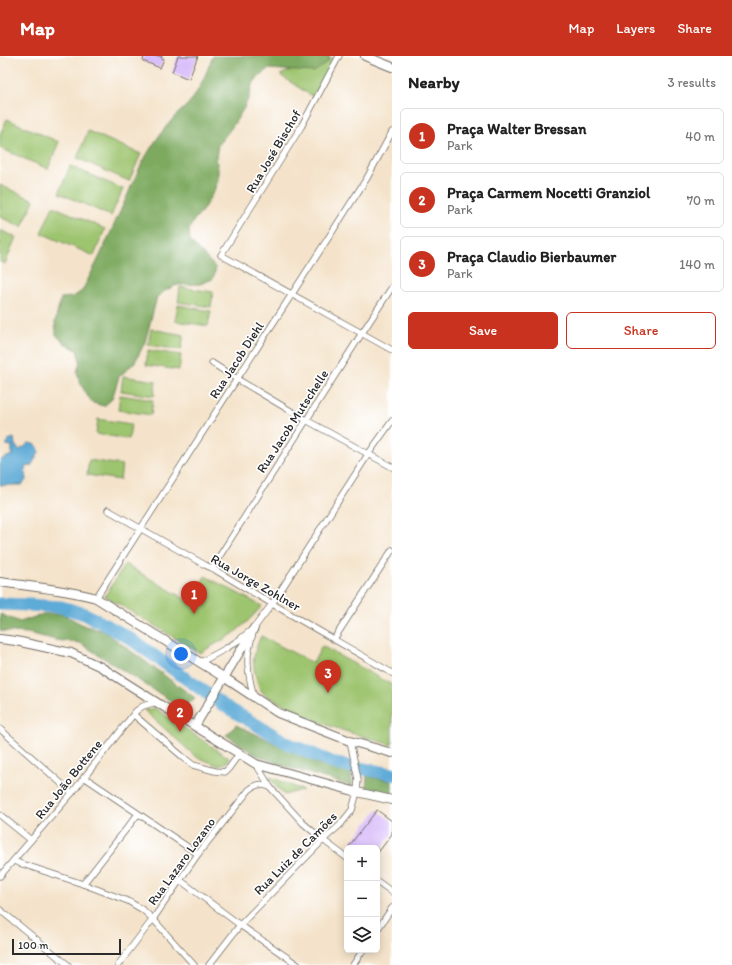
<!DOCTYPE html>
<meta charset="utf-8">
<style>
body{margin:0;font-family:Itim,sans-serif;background:#f2f2f2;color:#222}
.controls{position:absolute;right:12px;bottom:12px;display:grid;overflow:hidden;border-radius:6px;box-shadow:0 2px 10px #0003}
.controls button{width:36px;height:36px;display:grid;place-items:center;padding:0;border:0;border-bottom:1px solid #e0e0e0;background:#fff;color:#222;font:20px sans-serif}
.scale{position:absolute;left:12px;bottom:10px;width:109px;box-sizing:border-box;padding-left:4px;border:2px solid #2b2b2b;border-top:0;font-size:11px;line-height:14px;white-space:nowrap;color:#2b2b2b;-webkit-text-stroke:3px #fff;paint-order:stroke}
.you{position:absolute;left:181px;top:598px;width:14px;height:14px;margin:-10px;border:3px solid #fff;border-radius:50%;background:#1a73e8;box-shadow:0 0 0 6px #1a73e833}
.badge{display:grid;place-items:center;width:26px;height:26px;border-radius:50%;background:#c8321e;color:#fff;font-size:13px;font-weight:700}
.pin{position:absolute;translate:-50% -33px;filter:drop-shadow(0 1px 2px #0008)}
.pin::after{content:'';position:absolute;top:21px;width:14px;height:12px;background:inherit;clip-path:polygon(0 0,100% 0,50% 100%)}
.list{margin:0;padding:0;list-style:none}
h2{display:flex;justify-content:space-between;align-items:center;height:52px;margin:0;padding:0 16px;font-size:17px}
h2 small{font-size:13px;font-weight:400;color:#767676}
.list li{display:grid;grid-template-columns:26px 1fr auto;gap:12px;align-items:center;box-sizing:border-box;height:56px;margin:0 8px 8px;padding:0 8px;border:1px solid #e0e0e0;border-radius:6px}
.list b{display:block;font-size:15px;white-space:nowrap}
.list p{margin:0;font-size:13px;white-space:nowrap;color:#767676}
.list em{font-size:13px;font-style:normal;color:#767676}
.actions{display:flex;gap:8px;padding:12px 16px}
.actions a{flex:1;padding:9px 0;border:1px solid #c8321e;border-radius:6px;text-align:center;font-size:14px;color:#c8321e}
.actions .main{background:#c8321e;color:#fff}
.icon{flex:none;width:22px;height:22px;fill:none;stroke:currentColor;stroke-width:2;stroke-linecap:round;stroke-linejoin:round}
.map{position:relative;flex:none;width:392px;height:909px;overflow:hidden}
header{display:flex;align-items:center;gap:24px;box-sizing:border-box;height:56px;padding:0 20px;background:#c8321e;color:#fff}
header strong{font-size:19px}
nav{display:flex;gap:22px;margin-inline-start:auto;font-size:14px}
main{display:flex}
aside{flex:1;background:#fff}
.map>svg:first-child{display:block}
.green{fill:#9dc46e;stroke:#64784c}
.forest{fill:#7eaa61;stroke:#546a46}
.water{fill:#5fabd7;stroke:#456b81}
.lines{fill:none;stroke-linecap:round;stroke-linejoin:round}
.river{stroke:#5fabd7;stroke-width:13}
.building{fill:#d0affa}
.street-casing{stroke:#716b63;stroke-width:7}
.secondary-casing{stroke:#716b63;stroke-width:10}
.street{stroke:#fff;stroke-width:5.5}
.secondary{stroke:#fff;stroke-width:8}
.labels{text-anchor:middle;stroke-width:3.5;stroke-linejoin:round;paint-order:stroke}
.street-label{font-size:13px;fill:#2b2b2b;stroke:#fff}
</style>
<header>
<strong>Map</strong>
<nav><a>Map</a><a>Layers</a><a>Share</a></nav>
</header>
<main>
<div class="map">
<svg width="392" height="909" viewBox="0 0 392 909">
<rect width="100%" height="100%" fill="#fff"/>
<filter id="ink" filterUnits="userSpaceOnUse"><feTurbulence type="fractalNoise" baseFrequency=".025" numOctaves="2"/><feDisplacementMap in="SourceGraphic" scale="8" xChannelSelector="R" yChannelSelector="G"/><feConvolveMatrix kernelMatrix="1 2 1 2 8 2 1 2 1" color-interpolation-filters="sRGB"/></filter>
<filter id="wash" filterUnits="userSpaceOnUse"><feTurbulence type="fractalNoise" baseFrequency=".012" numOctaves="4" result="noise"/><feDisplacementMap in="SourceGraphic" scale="16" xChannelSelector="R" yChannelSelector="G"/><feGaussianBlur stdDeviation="0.9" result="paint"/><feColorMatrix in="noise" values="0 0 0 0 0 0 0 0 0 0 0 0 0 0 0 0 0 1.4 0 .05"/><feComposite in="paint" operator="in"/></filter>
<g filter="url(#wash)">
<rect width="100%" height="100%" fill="#f4e3ca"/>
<!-- green -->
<g class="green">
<path d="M328 0 335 4 313 41 280 19Z"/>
<path d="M7 63 59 86 48 113 0 92V78Z"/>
<path d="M88 75 141 98 129 125 77 102Z"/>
<path d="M70 110 123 133 111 160 59 137Z"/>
<path d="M0 129 34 144 22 171 0 161Z"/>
<path d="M53 150 105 173 94 200 41 177Z"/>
<path d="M0 174 16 181 5 208 0 206Z"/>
<path d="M180 231 213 236 211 251 178 246Z"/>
<path d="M178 249 211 255 208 270 175 265Z"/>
<path d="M151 273 184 279 181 294 148 289Z"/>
<path d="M148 294 181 299 179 314 146 309Z"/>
<path d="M123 320 156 325 154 340 121 335Z"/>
<path d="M120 339 153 344 151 359 118 354Z"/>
<path d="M98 363 131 368 129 383 96 378Z"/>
<path d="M89 404 122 409 120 424 87 419Z"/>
<path d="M125 508 190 546 205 520 262 550 248 565 233 578 200 597 105 540Z"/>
<path d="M261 580 313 607 322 590 392 629V689C369 682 346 676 324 668 310 662 296 655 283 648 275 644 264 640 260 633 258 629 257 625 256 621 251 604 254 596 261 580Z"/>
<path d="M155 652 229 702 227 706 219 710 195 700 144 654Z"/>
<path d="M268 720 303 734 284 739Z"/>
</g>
<!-- forest -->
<g class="forest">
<path d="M213 0H329L328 6 314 16 268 13 259 20 252 29 249 41 244 52 232 71 218 89 216 101 218 112V124L214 135 202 155 194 164 189 174 190 185 216 212 213 223 200 228 177 229 166 234 157 241 145 286 135 306 119 321 112 343 104 350 93 347 86 338 80 326 77 316 80 305 77 294 64 287 56 279 55 266 61 242 73 241 82 235 98 204 128 138C138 112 152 87 170 66 177 57 187 51 193 42 202 29 207 14 213 0Z"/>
<path d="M0 558 20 566 43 558H63L85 570 104 575 195 642 182 652 80 587 56 584 28 577 0 575Z"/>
<path d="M236 669 327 711 351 716 352 730 281 709 254 698 226 679Z"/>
<path d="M367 720 392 725V739L366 733Z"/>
</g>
<!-- water -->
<path class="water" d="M14 382 15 389 19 394 23 392 29 387 34 388 37 390 39 396 31 410 25 411 26 424 22 429H0V404L12 399V390L6 389 8 384Z"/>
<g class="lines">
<!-- river -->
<path class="river" d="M0 548 29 549 61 551 85 558 128 581 223 649 289 688 336 708 392 718"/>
</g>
<g id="blocks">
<!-- building -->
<g class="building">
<path d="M144 0H162L161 2 164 3 160 12 143 5Z"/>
<path d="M178 0H198L189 23 172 16Z"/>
<path d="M377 754 392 765V778L377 798V792H352L349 790Z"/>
</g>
</g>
</g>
<g filter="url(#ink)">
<use href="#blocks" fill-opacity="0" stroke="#716b63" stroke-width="1"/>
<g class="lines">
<!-- street casing -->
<g class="street-casing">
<g id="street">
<path d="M339 0 301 71 221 199 392 294"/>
<path d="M212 307 237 323 306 364 392 411"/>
<path d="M108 454 205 509 212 512C271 548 332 582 392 617"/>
<path d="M212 512 362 277 392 231"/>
<path d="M96 542 237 323 367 122 392 76"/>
<path d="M253 577C251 584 249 592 248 599 247 613 250 627 254 641"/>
<path d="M334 583 392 494"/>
<path d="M199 607 225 593 239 584 254 572 272 548 369 397 392 365"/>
<path d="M134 659 183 701 193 709 215 715 225 716 229 712 239 698"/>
<path d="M0 673 72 737"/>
<path d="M256 708 270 731 303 767 323 784 347 802"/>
<path d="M84 721 198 798"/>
<path d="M0 759 31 784"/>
<path d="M13 805 83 828 128 845 143 854 153 863 194 909"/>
<path d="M0 820 31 784 72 737 136 655 143 650 156 646"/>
<path d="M180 824 240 869 298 909"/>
<path d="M377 825 392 836"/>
<path d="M83 828 138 758"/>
<path d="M0 854 68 909"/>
<path d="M377 874 392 852"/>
<path d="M118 909 153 863 198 798 249 734C258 727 260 728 270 731"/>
<path d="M209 909 240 869 323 784 340 769 352 754 357 736 358 723 350 685"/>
<path d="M353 909 363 894"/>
</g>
</g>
<!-- secondary casing -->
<g class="secondary-casing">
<g id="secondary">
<path d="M365 0 392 11"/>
<path d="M0 526C32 531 65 533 96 542L225 622 278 657 350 685 392 697"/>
<path d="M0 583 16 585 71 597 101 611 156 646 256 708 357 736 392 744"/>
<path d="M195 670 254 572"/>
</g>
</g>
<!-- street -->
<use href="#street" class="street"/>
<!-- secondary -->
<use href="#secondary" class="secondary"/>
</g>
</g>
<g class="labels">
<!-- street labels -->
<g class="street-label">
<text transform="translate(273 95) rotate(-59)" y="5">Rua José Bischof</text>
<text transform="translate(236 304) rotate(-57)" y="5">Rua Jacob Diehl</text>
<text transform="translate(292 365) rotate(-57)" y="5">Rua Jacob Mutschelle</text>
<text transform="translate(256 526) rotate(30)" y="5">Rua Jorge Zohlner</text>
<text transform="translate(68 723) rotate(-51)" y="5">Rua João Bottene</text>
<text transform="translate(295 797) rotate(-45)" y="5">Rua Luiz de Camões</text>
<text transform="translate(181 805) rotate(-54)" y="5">Rua Lazaro Lozano</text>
</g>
</g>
</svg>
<div class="controls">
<button>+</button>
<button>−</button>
<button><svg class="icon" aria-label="layers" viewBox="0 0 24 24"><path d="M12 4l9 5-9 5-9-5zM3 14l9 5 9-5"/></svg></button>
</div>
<div class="scale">100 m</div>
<div class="you"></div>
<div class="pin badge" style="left:194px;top:558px">1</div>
<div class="pin badge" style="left:180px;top:676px">2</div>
<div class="pin badge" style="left:328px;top:637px">3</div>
</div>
<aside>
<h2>Nearby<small>3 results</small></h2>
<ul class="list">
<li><span class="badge">1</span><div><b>Praça Walter Bressan</b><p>Park</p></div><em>40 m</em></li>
<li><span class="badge">2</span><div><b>Praça Carmem Nocetti Granziol</b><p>Park</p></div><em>70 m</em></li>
<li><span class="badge">3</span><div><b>Praça Claudio Bierbaumer</b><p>Park</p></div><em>140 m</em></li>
</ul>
<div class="actions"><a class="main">Save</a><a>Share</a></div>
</aside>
</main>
